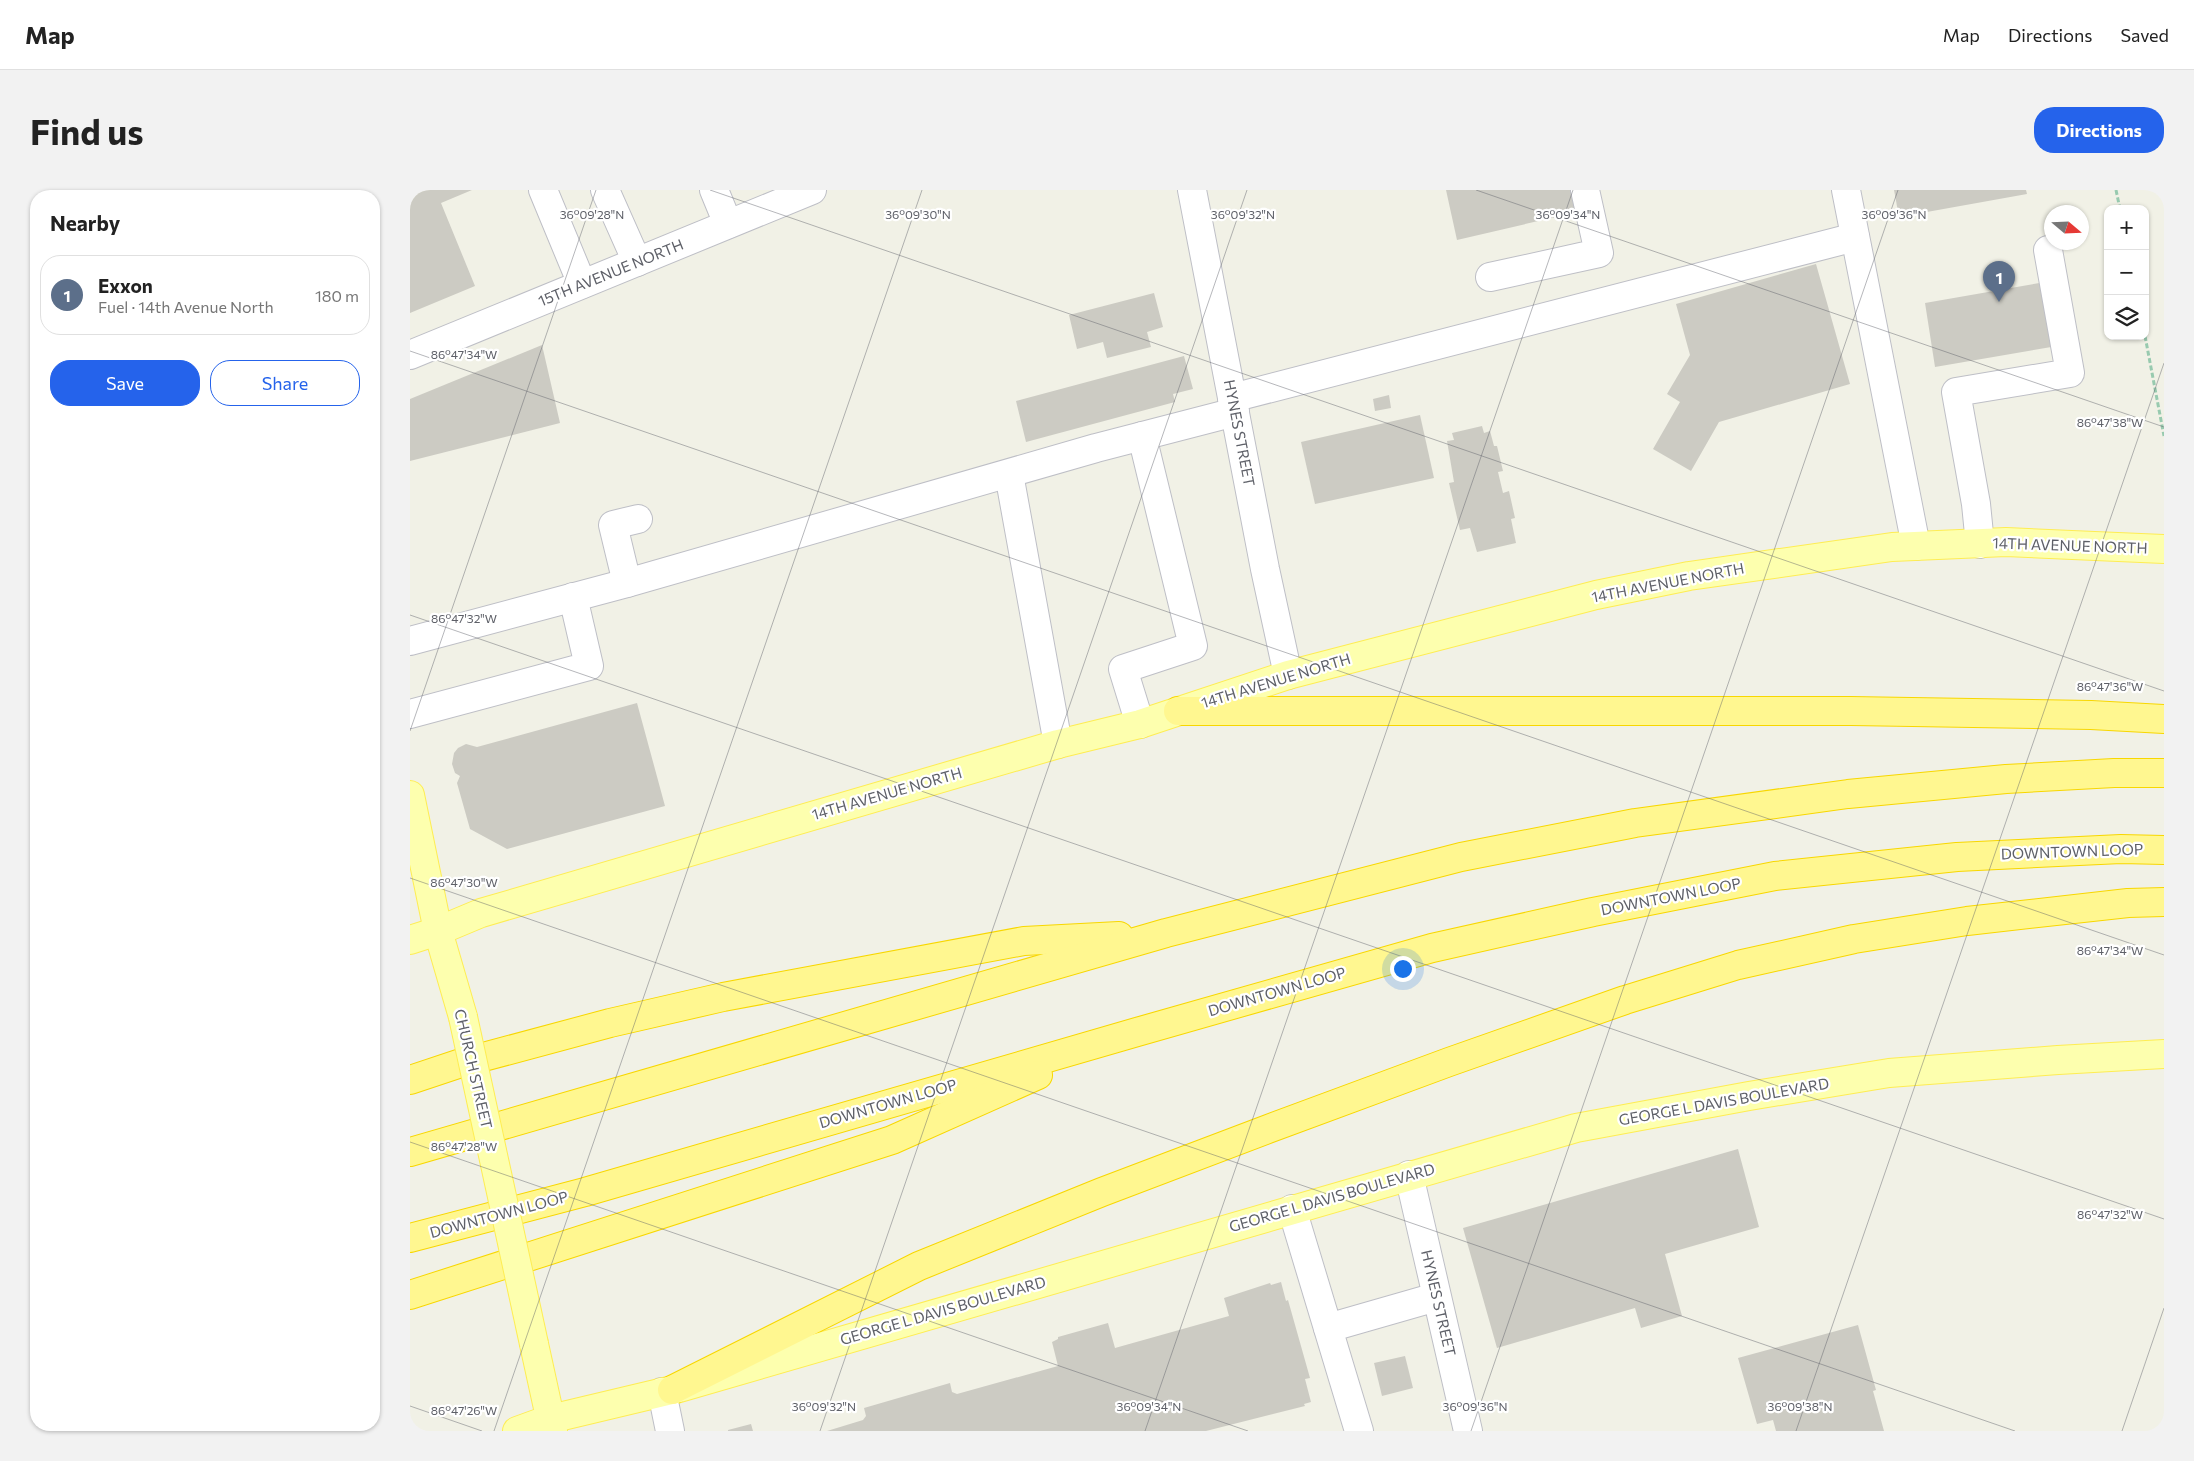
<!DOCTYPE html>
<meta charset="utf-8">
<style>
body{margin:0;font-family:Commissioner,sans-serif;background:#f2f2f2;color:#222}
.controls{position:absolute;right:15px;top:15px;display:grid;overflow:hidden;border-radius:10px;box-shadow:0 1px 4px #0004}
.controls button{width:45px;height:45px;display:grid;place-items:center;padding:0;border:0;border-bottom:1px solid #e0e0e0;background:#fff;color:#222;font:25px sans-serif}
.compass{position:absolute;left:1634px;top:15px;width:45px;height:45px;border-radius:50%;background:#fff;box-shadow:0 1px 4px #0004;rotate:109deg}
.you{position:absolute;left:992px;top:778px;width:18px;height:18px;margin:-12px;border:4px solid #fff;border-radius:50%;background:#1a73e8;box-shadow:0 0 0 8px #1a73e833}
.badge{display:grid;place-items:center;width:32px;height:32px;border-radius:50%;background:#2563eb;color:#fff;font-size:16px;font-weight:700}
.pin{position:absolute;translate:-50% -41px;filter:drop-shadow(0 1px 2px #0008)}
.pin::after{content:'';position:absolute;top:26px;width:18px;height:15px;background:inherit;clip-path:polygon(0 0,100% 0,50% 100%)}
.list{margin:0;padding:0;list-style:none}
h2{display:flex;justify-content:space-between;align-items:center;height:65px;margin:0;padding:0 20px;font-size:21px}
h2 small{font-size:16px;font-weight:400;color:#767676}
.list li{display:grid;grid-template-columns:32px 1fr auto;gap:15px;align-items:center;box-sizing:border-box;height:80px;margin:0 10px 10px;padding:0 10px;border:1px solid #e0e0e0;border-radius:20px}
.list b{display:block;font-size:19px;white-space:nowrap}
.list p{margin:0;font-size:16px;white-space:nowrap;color:#767676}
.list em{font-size:16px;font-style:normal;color:#767676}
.actions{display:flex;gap:10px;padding:15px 20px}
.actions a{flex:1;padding:11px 0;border:1px solid #2563eb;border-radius:20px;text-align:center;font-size:18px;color:#2563eb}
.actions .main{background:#2563eb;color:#fff}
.icon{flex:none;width:28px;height:28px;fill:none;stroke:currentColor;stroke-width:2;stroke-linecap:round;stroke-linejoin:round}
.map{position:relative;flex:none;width:1754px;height:1241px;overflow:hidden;border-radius:20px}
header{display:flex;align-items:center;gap:30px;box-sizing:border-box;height:70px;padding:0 25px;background:#fff;border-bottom:1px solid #e0e0e0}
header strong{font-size:24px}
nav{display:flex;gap:28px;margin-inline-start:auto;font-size:18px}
.intro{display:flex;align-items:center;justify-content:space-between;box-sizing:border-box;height:120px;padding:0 30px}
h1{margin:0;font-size:35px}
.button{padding:12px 22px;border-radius:20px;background:#2563eb;color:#fff;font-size:18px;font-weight:700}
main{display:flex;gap:30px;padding:0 30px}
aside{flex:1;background:#fff;border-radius:20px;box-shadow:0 1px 4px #0004}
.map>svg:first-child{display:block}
.building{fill:#cccbc3}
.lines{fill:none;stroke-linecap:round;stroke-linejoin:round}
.minor-casing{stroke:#bebfc6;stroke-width:30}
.major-casing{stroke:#feed53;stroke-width:30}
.highway-casing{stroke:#f8d700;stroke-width:30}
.path{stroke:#98caaf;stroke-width:3;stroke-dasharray:5 2.5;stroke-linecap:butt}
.minor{stroke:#fff;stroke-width:28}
.major{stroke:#fdffae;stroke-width:28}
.highway{stroke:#fff790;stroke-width:28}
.major-bridge-casing{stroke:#feed53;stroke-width:30;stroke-linecap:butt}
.major-bridge{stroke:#fdffae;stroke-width:28}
.ticks{fill:none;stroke:#5e6068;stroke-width:1;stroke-opacity:0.45}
.labels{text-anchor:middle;stroke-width:4.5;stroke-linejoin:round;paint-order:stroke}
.street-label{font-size:15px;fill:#5e6068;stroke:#fff}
.ticks-label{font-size:12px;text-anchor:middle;fill:#5e6068;stroke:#fff;stroke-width:4.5;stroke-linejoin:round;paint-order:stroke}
</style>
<header>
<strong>Map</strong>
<nav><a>Map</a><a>Directions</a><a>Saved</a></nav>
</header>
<div class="intro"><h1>Find us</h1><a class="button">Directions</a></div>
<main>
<aside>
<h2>Nearby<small></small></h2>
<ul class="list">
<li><span class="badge" style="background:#5c6f8a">1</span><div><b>Exxon</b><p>Fuel · 14th Avenue North</p></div><em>180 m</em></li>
</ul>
<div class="actions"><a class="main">Save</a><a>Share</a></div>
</aside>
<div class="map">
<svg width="1754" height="1241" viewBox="0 0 1754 1241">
<rect width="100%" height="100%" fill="#f1f1e6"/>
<!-- building -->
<g class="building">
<path d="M0 0H62L31 13 65 96 0 123Z"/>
<path d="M1036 0H1162L1167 22 1047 50Z"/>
<path d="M1484 0H1616L1617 4 1489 27Z"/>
<path d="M1406 74 1440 194 1309 232 1281 281 1243 259 1270 212 1257 204 1280 165 1266 114Z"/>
<path d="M1641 91 1653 155 1525 177 1515 113Z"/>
<path d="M744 103 753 137 737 142 741 157 697 168 693 152 667 159 659 125Z"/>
<path d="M132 155 150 233 0 271V209Z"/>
<path d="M774 166 783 199 763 204 765 212 616 252 606 211Z"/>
<path d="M979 205 981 218 965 221 963 209Z"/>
<path d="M1010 225 1024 288 905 314 891 252Z"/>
<path d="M1072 236 1074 243 1080 241 1084 256H1087L1093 281 1088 282 1093 303 1099 301 1105 328 1101 329 1106 353 1067 362 1060 338 1050 340 1039 293 1044 292 1037 251 1044 250 1042 243Z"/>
<path d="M227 513 255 616 97 659 60 639 47 593 50 586 45 583 42 574 44 563 48 558 56 554 67 557Z"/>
<path d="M1328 959 1349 1037 1255 1064 1272 1126 1231 1138 1225 1118 1087 1158 1053 1038Z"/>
<path d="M871 1092 876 1111 878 1110 900 1188 895 1189 901 1212 894 1214 895 1216 796 1241H417L453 1230 456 1226 454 1218 540 1193 542 1202 547 1204 648 1176 642 1152 648 1149V1147L698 1133 705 1158 819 1126 814 1108 860 1093 861 1095Z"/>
<path d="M1448 1135 1466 1200 1463 1201 1474 1241H1366L1363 1230 1347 1234 1328 1168Z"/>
<path d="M995 1166 1003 1198 972 1206 964 1173Z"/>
<path d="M341 1234 343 1241H318V1240Z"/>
</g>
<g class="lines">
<!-- minor casing -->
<g class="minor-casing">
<g id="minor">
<path d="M133 0 172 94"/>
<path d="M195 0 227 72"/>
<path d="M304 0 318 34"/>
<path d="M782 0 855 379 878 485"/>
<path d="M1436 0 1506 356"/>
<path d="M1080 87 1189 63 1175 0"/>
<path d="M0 165 402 0"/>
<path d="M822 208 1445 47"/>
<path d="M599 284 648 554"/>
<path d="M1570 354 1566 314 1546 202 1660 183 1638 60"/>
<path d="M217 393 203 335 228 329"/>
<path d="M0 451 217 393 686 258 825 222"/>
<path d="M0 524 179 476 163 407"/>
<path d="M730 534 713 479 783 456 732 246"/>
<path d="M999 985 1058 1241"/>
<path d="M882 1019 949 1241"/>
<path d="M918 1138 1026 1107"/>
<path d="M252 1202 260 1241"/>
</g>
</g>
<!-- major casing -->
<g class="major-casing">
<g id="major">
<path d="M0 605 28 741 53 827"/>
<path d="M0 750 28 741 71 723 648 554 730 534 878 485 1186 405 1279 386 1482 357 1596 352 1754 359"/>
<path d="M124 1154 143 1241"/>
<path d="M107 1241 140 1229 262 1200 1166 938 1339 906 1479 883 1648 870 1754 864"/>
</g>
</g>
<!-- highway casing -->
<g class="highway-casing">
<g id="highway">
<path d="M768 521H1441L1681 525 1754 529"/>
<path d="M0 890 51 873 200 833 313 807 614 751 709 746"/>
<path d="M0 962 756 743 1051 667 1225 633 1438 604 1596 589 1704 583H1754"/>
<path d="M0 1048 175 1002 727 842 1022 758 1183 722 1365 686 1547 667 1711 659 1754 660"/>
<path d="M0 1105 482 950 628 885"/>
<path d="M262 1200 509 1076 692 1002 858 939 1039 872 1215 810 1328 775 1444 749 1557 731 1718 713 1754 712"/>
</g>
</g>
<!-- path -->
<g class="path">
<path d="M1706 0 1710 19"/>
<path d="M1735 146 1754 246"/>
</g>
<!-- minor -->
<use href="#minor" class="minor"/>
<!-- major -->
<use href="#major" class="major"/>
<!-- highway -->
<use href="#highway" class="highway"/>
<!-- major-bridge casing -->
<g class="major-bridge-casing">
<path id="major-bridge" d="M53 827 124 1154"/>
</g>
<!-- major-bridge -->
<use href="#major-bridge" class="major-bridge"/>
</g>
<!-- ticks -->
<path class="ticks" d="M300 0 1754 501M1066 0 1754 237M0 161 1754 765M0 425 1754 1029M0 541 186 0M0 688 1605 1241M0 952 838 1241M0 1216 72 1241M84 1241 512 0M410 1241 837 0M735 1241 1163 0M1061 1241 1488 0M1386 1241 1754 173M1712 1241 1754 1118"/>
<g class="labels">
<!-- street labels -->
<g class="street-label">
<text transform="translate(201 83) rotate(-22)" y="5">15TH AVENUE NORTH</text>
<text transform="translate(829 243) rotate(79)" y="5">HYNES STREET</text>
<text transform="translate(1660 356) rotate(2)" y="5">14TH AVENUE NORTH</text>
<text transform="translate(1258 393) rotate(-11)" y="5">14TH AVENUE NORTH</text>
<text transform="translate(866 491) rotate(-17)" y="5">14TH AVENUE NORTH</text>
<text transform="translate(477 604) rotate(-16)" y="5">14TH AVENUE NORTH</text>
<text transform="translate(1662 662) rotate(-2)" y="5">DOWNTOWN LOOP</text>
<text transform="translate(1261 707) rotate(-11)" y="5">DOWNTOWN LOOP</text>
<text transform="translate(867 802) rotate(-16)" y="5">DOWNTOWN LOOP</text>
<text transform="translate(63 879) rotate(77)" y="5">CHURCH STREET</text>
<text transform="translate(1314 912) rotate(-10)" y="5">GEORGE L DAVIS BOULEVARD</text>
<text transform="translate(478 914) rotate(-16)" y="5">DOWNTOWN LOOP</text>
<text transform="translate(922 1008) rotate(-16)" y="5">GEORGE L DAVIS BOULEVARD</text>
<text transform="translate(89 1025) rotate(-15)" y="5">DOWNTOWN LOOP</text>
<text transform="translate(1028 1113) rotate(77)" y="5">HYNES STREET</text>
<text transform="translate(533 1121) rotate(-16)" y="5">GEORGE L DAVIS BOULEVARD</text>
</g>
</g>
<g class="ticks-label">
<text x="182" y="29">36°09'28"N</text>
<text x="508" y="29">36°09'30"N</text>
<text x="833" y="29">36°09'32"N</text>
<text x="1158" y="29">36°09'34"N</text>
<text x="1484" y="29">36°09'36"N</text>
<text x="54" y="169">86°47'34"W</text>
<text x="1700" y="237">86°47'38"W</text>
<text x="54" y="433">86°47'32"W</text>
<text x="1700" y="501">86°47'36"W</text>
<text x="54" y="697">86°47'30"W</text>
<text x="1700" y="765">86°47'34"W</text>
<text x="54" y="961">86°47'28"W</text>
<text x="1700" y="1029">86°47'32"W</text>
<text x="414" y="1221">36°09'32"N</text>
<text x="739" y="1221">36°09'34"N</text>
<text x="1065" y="1221">36°09'36"N</text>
<text x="1390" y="1221">36°09'38"N</text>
<text x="54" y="1225">86°47'26"W</text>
</g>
</svg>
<div class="controls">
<button>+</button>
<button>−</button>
<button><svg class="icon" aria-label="layers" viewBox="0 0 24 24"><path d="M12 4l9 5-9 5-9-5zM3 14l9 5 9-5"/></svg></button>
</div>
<svg class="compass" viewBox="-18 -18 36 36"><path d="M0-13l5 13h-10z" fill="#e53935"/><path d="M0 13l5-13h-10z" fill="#767676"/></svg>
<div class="you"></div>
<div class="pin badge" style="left:1589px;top:112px;background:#5c6f8a">1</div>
</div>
</main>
